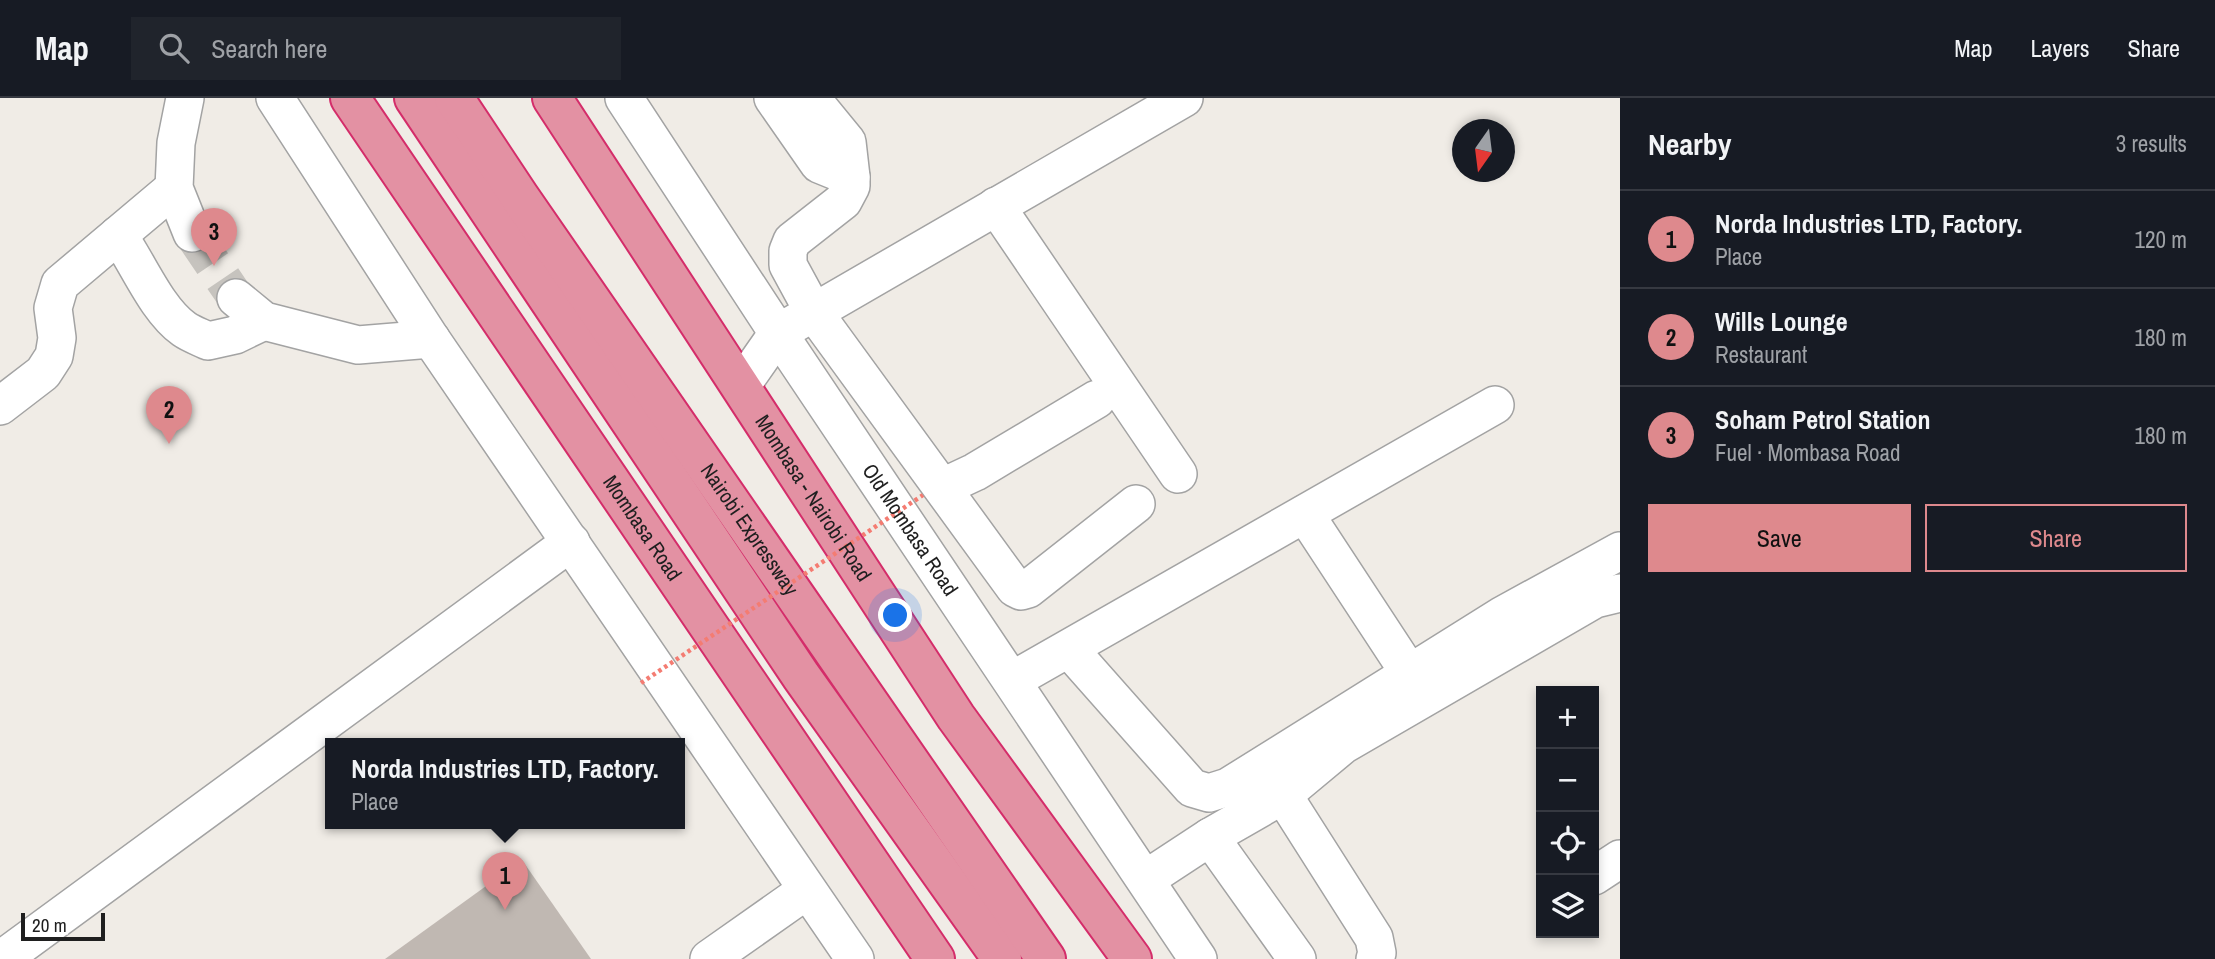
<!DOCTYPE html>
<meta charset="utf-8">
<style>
body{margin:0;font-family:"Archivo Narrow",sans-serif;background:#20242c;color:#f1f3f6}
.controls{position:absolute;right:21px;bottom:21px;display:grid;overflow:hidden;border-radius:0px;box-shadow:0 4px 10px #0003}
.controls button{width:63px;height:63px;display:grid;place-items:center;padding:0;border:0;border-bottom:2px solid #363941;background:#171b24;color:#f1f3f6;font:35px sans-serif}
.compass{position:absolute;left:1452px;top:21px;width:63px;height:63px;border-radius:50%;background:#171b24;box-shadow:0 4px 10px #0003;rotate:194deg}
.scale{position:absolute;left:21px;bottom:18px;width:84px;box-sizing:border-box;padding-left:7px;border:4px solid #1f1f1f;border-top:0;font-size:19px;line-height:24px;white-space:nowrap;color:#1f1f1f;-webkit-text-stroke:5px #fff;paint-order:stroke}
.you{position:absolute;left:896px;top:518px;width:24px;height:24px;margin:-18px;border:5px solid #fff;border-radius:50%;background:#1a73e8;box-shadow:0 0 0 10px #1a73e833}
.badge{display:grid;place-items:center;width:46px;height:46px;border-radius:50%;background:#de898d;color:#111;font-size:23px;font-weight:700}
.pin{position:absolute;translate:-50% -58px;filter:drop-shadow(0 2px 4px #0008)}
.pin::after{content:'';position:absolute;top:37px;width:24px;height:21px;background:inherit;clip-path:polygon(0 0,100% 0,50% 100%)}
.popup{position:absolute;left:325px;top:640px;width:360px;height:91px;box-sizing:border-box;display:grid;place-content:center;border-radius:0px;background:#171b24;filter:drop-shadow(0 2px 5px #0005);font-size:23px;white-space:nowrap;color:#9ea1a6}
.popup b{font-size:26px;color:#f1f3f6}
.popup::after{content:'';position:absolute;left:50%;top:100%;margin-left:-14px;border:14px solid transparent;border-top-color:#171b24}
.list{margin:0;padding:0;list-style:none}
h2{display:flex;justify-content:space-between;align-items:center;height:91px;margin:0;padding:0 28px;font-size:30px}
h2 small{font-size:23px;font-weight:400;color:#9ea1a6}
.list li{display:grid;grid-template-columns:46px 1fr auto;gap:21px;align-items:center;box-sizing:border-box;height:98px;padding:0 28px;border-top:2px solid #363941}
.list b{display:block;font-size:26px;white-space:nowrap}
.list p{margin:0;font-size:23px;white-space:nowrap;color:#9ea1a6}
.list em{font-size:23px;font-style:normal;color:#9ea1a6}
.actions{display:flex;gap:14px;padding:21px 28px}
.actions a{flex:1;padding:16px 0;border:2px solid #de898d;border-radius:0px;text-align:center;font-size:24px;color:#de898d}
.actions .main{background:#de898d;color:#111}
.icon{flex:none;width:38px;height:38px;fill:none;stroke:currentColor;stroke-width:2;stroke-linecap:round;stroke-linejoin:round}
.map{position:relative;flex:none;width:1620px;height:861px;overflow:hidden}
header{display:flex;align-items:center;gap:42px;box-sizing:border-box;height:98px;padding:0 35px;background:#171b24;border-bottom:2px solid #363941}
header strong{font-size:33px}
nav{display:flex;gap:38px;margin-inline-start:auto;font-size:24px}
.search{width:490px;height:63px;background:#20242c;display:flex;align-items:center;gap:18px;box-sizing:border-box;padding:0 24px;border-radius:0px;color:#9ea1a6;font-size:26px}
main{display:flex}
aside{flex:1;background:#171b24}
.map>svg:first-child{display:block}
.building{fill:#c0b8b2}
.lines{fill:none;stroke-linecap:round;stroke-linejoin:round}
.minor-tunnel{stroke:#c6c3be;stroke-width:37;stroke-dasharray:37 18;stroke-linecap:butt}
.minor-casing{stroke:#a3a3a3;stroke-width:40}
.highway-casing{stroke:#d42d6a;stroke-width:42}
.minor{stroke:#fff;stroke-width:37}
.highway{stroke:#e391a3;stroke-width:38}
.path-bridge{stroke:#f47c72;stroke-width:4.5;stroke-dasharray:3.5 3.5;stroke-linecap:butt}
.labels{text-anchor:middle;stroke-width:5;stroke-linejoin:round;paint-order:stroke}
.street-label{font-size:21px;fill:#1f1f1f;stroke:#fff}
</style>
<header>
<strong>Map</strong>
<div class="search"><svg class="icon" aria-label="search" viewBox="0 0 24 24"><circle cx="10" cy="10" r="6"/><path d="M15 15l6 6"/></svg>Search here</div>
<nav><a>Map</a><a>Layers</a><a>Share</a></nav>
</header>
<main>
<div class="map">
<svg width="1620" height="861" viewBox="0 0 1620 861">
<rect width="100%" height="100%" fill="#f0ece6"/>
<!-- building -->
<path class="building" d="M522 762 591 861H385Z"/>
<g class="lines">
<!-- minor-tunnel -->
<path class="minor-tunnel" d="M192 135 236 200"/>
<!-- minor casing -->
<g class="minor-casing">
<g id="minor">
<path d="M185 0 176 45 174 90 192 135"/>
<path d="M275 0 431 241 855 861"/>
<path id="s1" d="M624 0 778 235 1198 861"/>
<path d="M773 0 819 66 851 79"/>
<path d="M811 0 847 44 851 79V88L843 103 792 143 788 153V167L813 213 1015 490 1021 493 1028 491 1136 406"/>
<path d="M996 108 1178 376"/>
<path d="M118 137C138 165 156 211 184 231 191 236 200 239 208 243L235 237 264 223"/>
<path d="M236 200 264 223 358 247 431 241"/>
<path d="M741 288 778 235 1184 0"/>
<path d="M0 308 43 275 54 258 57 240 53 210 60 186 174 90"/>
<path d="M943 389 975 374 1097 301"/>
<path d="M1305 416 1410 576"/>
<path d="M1069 551 1192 690 1209 695 1228 689 1503 517 1620 453"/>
<path d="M1013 582 1495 307"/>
<path d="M1283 697 1374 840 1377 855 1375 861"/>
<path d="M1210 739 1283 697 1343 647 1595 501 1620 495"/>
<path d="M1594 778 1620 761"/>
<path d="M1146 781 1210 739 1297 861"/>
<path d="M2 861 571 444"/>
<path d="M709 861 807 792"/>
</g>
</g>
<!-- highway casing -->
<g class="highway-casing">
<g id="highway">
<path id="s2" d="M350 0 935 861"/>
<path d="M414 0 801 578 1002 861"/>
<path id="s3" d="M454 0 519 98 1046 861"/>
<path id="s4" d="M552 0 956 619 1132 861"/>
</g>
</g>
<!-- minor -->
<use href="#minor" class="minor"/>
<!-- highway -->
<use href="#highway" class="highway"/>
<!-- path-bridge -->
<path class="path-bridge" d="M641 585 923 397"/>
</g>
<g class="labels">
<!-- street labels -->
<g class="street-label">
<text dy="7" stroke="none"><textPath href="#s4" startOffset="478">Mombasa - Nairobi Road</textPath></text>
<text dy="7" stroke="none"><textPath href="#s2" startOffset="520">Mombasa Road</textPath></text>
<text dy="7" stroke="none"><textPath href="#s3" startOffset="523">Nairobi Expressway</textPath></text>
<text dy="7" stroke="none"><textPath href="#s1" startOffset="518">Old Mombasa Road</textPath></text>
</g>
</g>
</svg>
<div class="controls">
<button>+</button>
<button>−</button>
<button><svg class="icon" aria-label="locate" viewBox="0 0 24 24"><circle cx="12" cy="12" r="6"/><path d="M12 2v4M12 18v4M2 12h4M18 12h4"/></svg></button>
<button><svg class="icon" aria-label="layers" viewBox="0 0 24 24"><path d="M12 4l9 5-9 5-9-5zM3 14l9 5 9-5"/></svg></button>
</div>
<svg class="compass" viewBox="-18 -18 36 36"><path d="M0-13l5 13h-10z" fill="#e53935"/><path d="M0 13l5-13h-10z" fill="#9ea1a6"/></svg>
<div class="scale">20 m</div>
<div class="you"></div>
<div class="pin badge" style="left:505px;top:812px">1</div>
<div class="popup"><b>Norda Industries LTD, Factory.</b>Place</div>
<div class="pin badge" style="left:169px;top:346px">2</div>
<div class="pin badge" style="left:214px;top:168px">3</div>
</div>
<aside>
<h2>Nearby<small>3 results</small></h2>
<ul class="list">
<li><span class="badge">1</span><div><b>Norda Industries LTD, Factory.</b><p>Place</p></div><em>120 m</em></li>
<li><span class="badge">2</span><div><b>Wills Lounge</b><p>Restaurant</p></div><em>180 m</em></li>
<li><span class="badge">3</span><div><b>Soham Petrol Station</b><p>Fuel · Mombasa Road</p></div><em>180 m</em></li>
</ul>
<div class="actions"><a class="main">Save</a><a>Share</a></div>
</aside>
</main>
